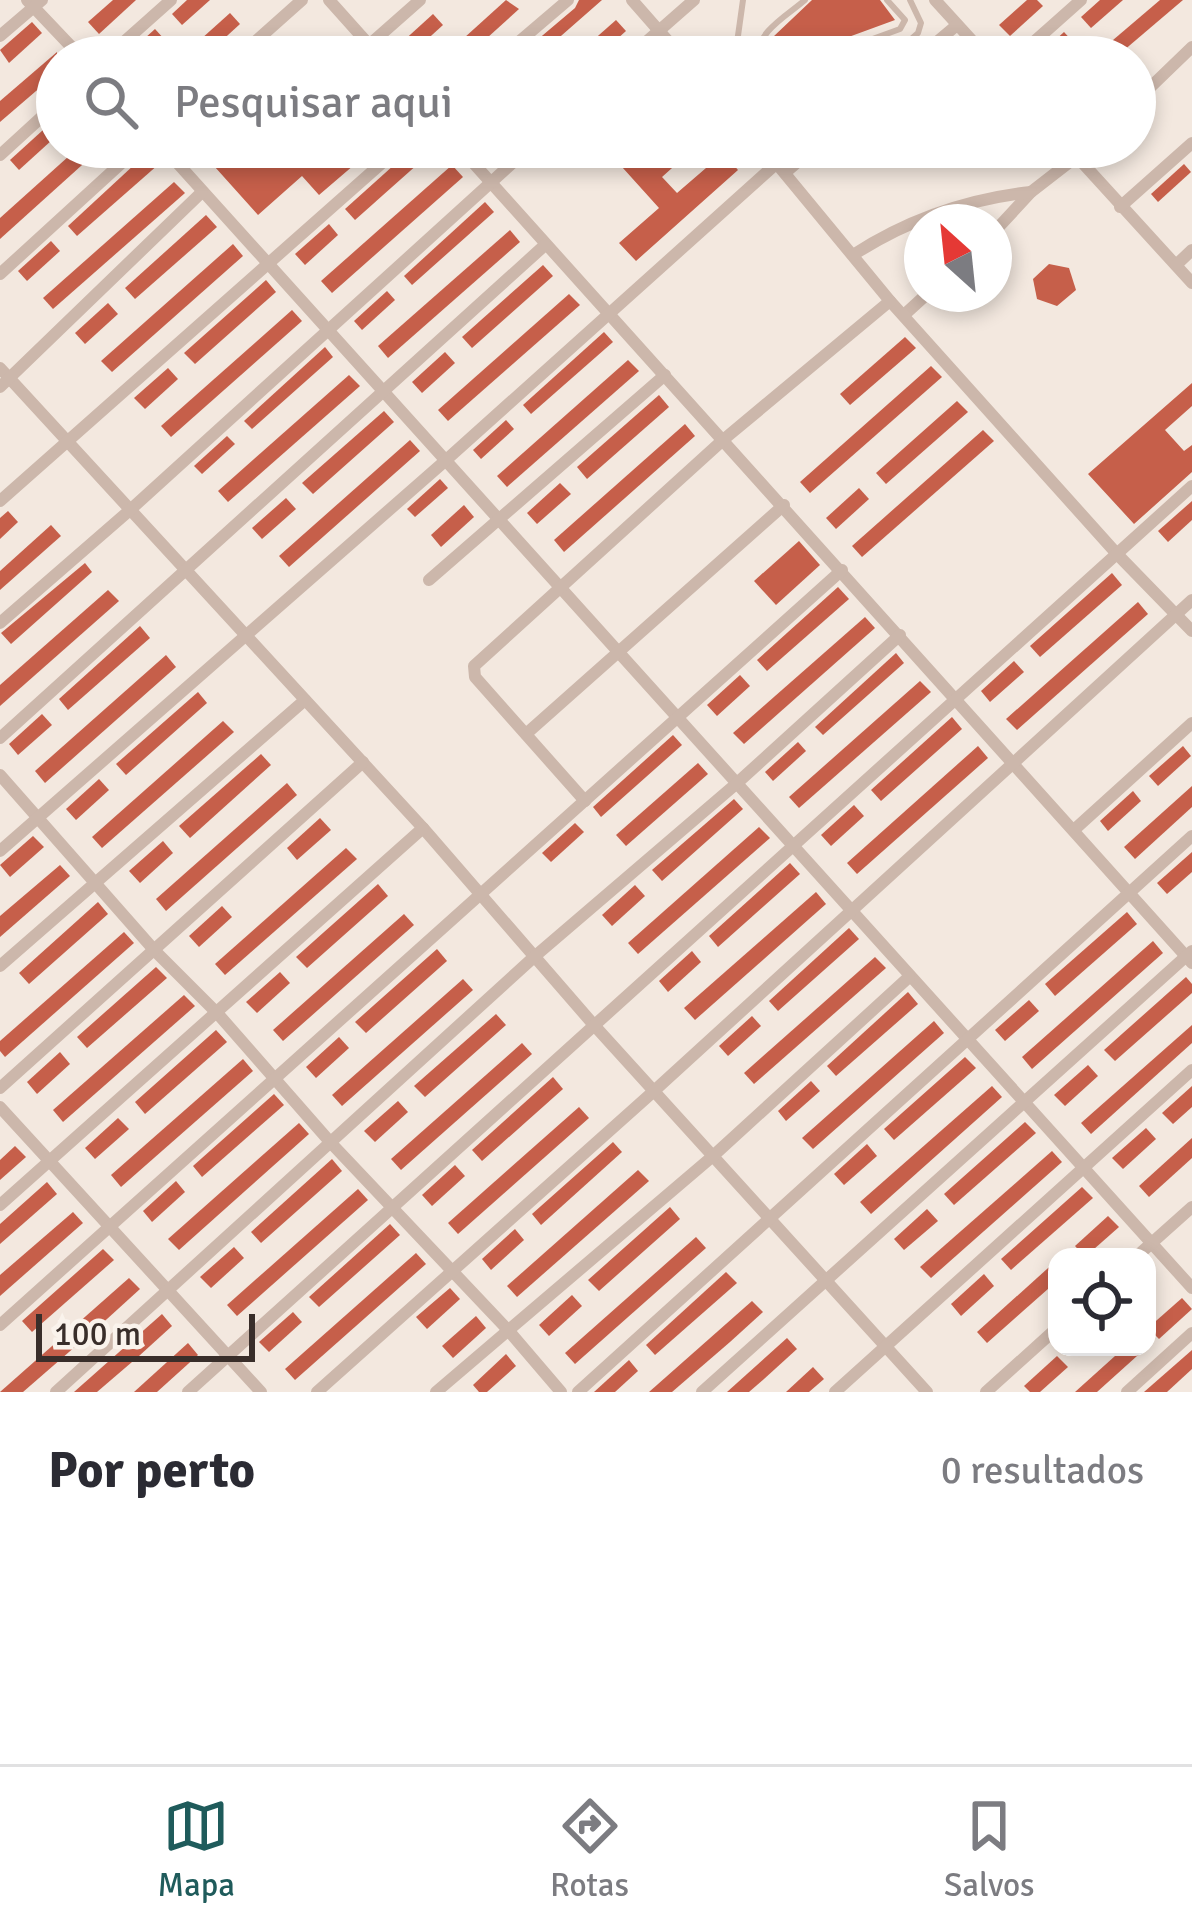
<!DOCTYPE html>
<html lang="pt">
<style>
body{margin:0;font-family:Signika,sans-serif;background:#f2f2f3;color:#2b2b33}
.controls{position:absolute;right:36px;bottom:36px;display:grid;overflow:hidden;border-radius:24px;box-shadow:0 6px 18px #0003}
.controls button{width:108px;height:108px;display:grid;place-items:center;padding:0;border:0;border-bottom:3px solid #e1e1e2;background:#fff;color:#2b2b33;font:60px sans-serif}
.compass{position:absolute;left:904px;top:204px;width:108px;height:108px;border-radius:50%;background:#fff;box-shadow:0 6px 18px #0003;rotate:333deg}
.scale{position:absolute;left:36px;bottom:30px;width:219px;box-sizing:border-box;padding-left:12px;border:6px solid #392e2a;border-top:0;font-size:33px;line-height:42px;white-space:nowrap;color:#392e2a;-webkit-text-stroke:9px #faf3ec;paint-order:stroke}
.list{margin:0;padding:0;list-style:none}
h2{display:flex;justify-content:space-between;align-items:center;height:156px;margin:0;padding:0 48px;font-size:51px}
h2 small{font-size:39px;font-weight:400;color:#7c7c81}
.icon{flex:none;width:66px;height:66px;fill:none;stroke:currentColor;stroke-width:2;stroke-linecap:round;stroke-linejoin:round}
.map{position:relative;flex:none;width:1192px;height:1392px;overflow:hidden}
.search{position:absolute;background:#fff;box-shadow:0 6px 18px #0003;left:36px;right:36px;top:36px;height:132px;display:flex;align-items:center;gap:30px;box-sizing:border-box;padding:0 42px;border-radius:66px;color:#7c7c81;font-size:45px}
.sheet{height:372px;background:#fff}
nav{display:flex;justify-content:space-around;align-items:center;box-sizing:border-box;height:168px;border-top:3px solid #e1e1e2;background:#fff;font-size:33px;color:#7c7c81}
nav a{display:grid;justify-items:center;gap:6px}
nav .on{color:#1f5b5b}
.map>svg:first-child{display:block}
.building{fill:#c65f4a;fill-rule:evenodd}
.lines{fill:none;stroke-linecap:round;stroke-linejoin:round}
.lane{stroke:#ccb7ab;stroke-width:6}
.street{stroke:#ccb7ab;stroke-width:12}
</style>
<div class="map">
<svg width="1192" height="1392" viewBox="0 0 1192 1392">
<rect width="100%" height="100%" fill="#f3e8df"/>
<!-- building -->
<g class="building">
<path d="M113 0H136L99 34 88 22Z"/>
<path d="M187 0H210L182 25 172 14Z"/>
<path d="M506 0 519 9 466 57H443Z"/>
<path d="M579 0H602L537 57H517L575 8Z"/>
<path d="M812 0H880L895 20 794 57 778 47 774 49 770 42 773 37Z"/>
<path d="M1027 0H1037L1043 6 1010 36 999 25Z"/>
<path d="M1100 0H1123L1091 28 1081 17Z"/>
<path d="M1160 0H1183L1116 57 1106 46Z"/>
<path d="M230 13 240 24 204 57H181Z"/>
<path d="M433 14 443 25 410 55 400 44Z"/>
<path d="M616 20 626 31 597 57H589L582 50Z"/>
<path d="M32 22 42 33 9 63 0 50Z"/>
<path d="M155 29 165 40 147 57H124Z"/>
<path d="M1064 32 1075 44 1060 57H1037Z"/>
<path d="M57 52V73L0 122V101Z"/>
<path d="M43 130 52 140 19 170 10 160Z"/>
<path d="M79 147H102L0 239V218Z"/>
<path d="M197 147H273L290 166 311 147H375L319 195 302 176 258 215Z"/>
<path d="M414 147H437L355 220 345 209Z"/>
<path d="M604 147H635L645 158 657 147H718L738 170 636 261 619 243 659 208ZM691 151 706 168 677 193 662 177Z"/>
<path d="M148 152 159 164 77 236 68 226Z"/>
<path d="M1184 164 1191 172 1158 202 1151 194Z"/>
<path d="M452 165 463 177 332 293 321 281Z"/>
<path d="M174 182 185 193 53 309 43 298Z"/>
<path d="M485 202 494 212 412 285 404 276Z"/>
<path d="M206 215 217 227 135 299 125 288Z"/>
<path d="M329 224 338 235 305 265 295 254Z"/>
<path d="M510 230 520 242 388 358 378 346Z"/>
<path d="M51 241 60 251 27 281 18 271Z"/>
<path d="M233 244 243 256 112 372 101 361Z"/>
<path d="M1049 264 1069 268 1076 290 1057 306 1037 299 1033 279Z"/>
<path d="M543 265 553 276 472 348 462 337Z"/>
<path d="M266 280 276 292 195 364 184 353Z"/>
<path d="M387 291 395 300 362 330 354 321Z"/>
<path d="M569 294 580 305 448 421 438 410Z"/>
<path d="M108 303 118 314 85 344 75 333Z"/>
<path d="M292 310 302 321 171 437 161 426Z"/>
<path d="M604 332 613 342 531 414 523 405Z"/>
<path d="M905 337 916 348 850 405 840 394Z"/>
<path d="M325 347 333 357 252 429 244 421Z"/>
<path d="M445 352 455 363 422 393 412 382Z"/>
<path d="M628 360 639 371 507 487 497 476Z"/>
<path d="M931 366 942 377 810 493 800 482Z"/>
<path d="M168 368 178 379 145 409 134 398Z"/>
<path d="M349 375 360 386 228 502 218 491Z"/>
<path d="M1192 383V406L1165 430 1184 451 1192 445V472L1134 524 1088 474Z"/>
<path d="M659 395 669 407 587 479 577 467Z"/>
<path d="M957 401 968 412 886 484 876 473Z"/>
<path d="M384 411 394 422 313 494 302 483Z"/>
<path d="M506 420 514 429 481 459 473 450Z"/>
<path d="M685 424 695 436 564 552 554 540Z"/>
<path d="M983 430 994 441 862 557 852 546Z"/>
<path d="M227 436 235 444 202 474 194 466Z"/>
<path d="M410 440 420 451 289 567 279 556Z"/>
<path d="M440 479 448 488 415 517 407 509Z"/>
<path d="M560 483 571 494 537 524 527 513Z"/>
<path d="M859 488 869 499 836 529 826 518Z"/>
<path d="M286 498 296 509 262 539 252 528Z"/>
<path d="M1192 501V520L1168 542 1158 531Z"/>
<path d="M464 505 474 517 441 547 431 535Z"/>
<path d="M8 511 18 522 0 539V518Z"/>
<path d="M51 525 61 536 0 590V571Z"/>
<path d="M799 541 820 565 776 605 754 581Z"/>
<path d="M85 563 92 572 11 644 1 633Z"/>
<path d="M1112 573 1122 585 1040 657 1030 646Z"/>
<path d="M838 587 849 599 767 671 757 660Z"/>
<path d="M108 590 119 601 0 706V685Z"/>
<path d="M1138 602 1148 614 1017 730 1006 719Z"/>
<path d="M865 617 875 628 744 744 733 733Z"/>
<path d="M140 626 150 638 68 710 59 699Z"/>
<path d="M896 653 904 663 823 735 815 727Z"/>
<path d="M166 655 176 667 45 783 35 771Z"/>
<path d="M1014 661 1024 672 990 702 981 691Z"/>
<path d="M740 675 750 686 717 716 707 705Z"/>
<path d="M920 681 931 692 799 808 789 797Z"/>
<path d="M198 692 207 703 126 775 116 764Z"/>
<path d="M42 714 52 725 18 755 9 744Z"/>
<path d="M952 717 962 729 881 801 871 790Z"/>
<path d="M223 721 234 732 102 848 92 837Z"/>
<path d="M673 735 682 745 601 817 593 807Z"/>
<path d="M798 742 806 751 773 781 765 772Z"/>
<path d="M978 746 988 758 857 874 847 863Z"/>
<path d="M1183 746 1191 756 1158 786 1149 776Z"/>
<path d="M261 754 271 765 190 838 179 826Z"/>
<path d="M698 763 708 774 626 846 616 835Z"/>
<path d="M99 779 109 790 76 820 66 809Z"/>
<path d="M287 783 297 795 166 911 156 899Z"/>
<path d="M1192 786V807L1135 859 1124 847Z"/>
<path d="M1133 791 1141 801 1108 831 1100 821Z"/>
<path d="M734 799 743 809 662 881 652 870Z"/>
<path d="M854 805 864 816 831 846 821 835Z"/>
<path d="M320 818 331 830 297 860 287 848Z"/>
<path d="M575 823 584 832 551 862 542 853Z"/>
<path d="M759 827 770 838 638 954 628 943Z"/>
<path d="M33 836 44 847 10 877 0 865Z"/>
<path d="M163 841 173 853 140 883 129 871Z"/>
<path d="M346 848 357 859 225 975 215 964Z"/>
<path d="M1192 852V872L1167 894 1157 883Z"/>
<path d="M790 863 800 874 718 947 709 936Z"/>
<path d="M60 865 70 876 0 937V916Z"/>
<path d="M378 884 388 896 307 968 296 957Z"/>
<path d="M635 885 645 896 612 926 602 915Z"/>
<path d="M816 892 826 904 695 1020 684 1008Z"/>
<path d="M98 902 108 914 29 984 19 973Z"/>
<path d="M222 906 232 917 199 947 189 936Z"/>
<path d="M1127 912 1137 924 1055 996 1045 984Z"/>
<path d="M404 914 414 925 283 1041 273 1030Z"/>
<path d="M849 928 859 939 778 1011 769 1001Z"/>
<path d="M124 932 134 943 5 1057 0 1051V1041Z"/>
<path d="M1153 941 1163 953 1032 1069 1022 1057Z"/>
<path d="M437 949 447 961 366 1033 355 1022Z"/>
<path d="M692 951 701 962 668 992 659 981Z"/>
<path d="M875 957 886 968 754 1084 744 1073Z"/>
<path d="M156 967 167 978 87 1048 77 1037Z"/>
<path d="M280 972 290 983 257 1013 246 1002Z"/>
<path d="M1186 977 1192 984V993L1115 1061 1104 1050Z"/>
<path d="M463 979 473 990 342 1106 332 1095Z"/>
<path d="M908 992 918 1004 836 1076 827 1066Z"/>
<path d="M184 995 195 1006 63 1122 53 1110Z"/>
<path d="M1029 1000 1039 1011 1005 1041 995 1030Z"/>
<path d="M496 1014 506 1025 425 1097 414 1086Z"/>
<path d="M752 1016 761 1026 728 1056 719 1046Z"/>
<path d="M934 1021 944 1033 813 1149 802 1138Z"/>
<path d="M1192 1025V1043L1091 1134 1081 1123Z"/>
<path d="M216 1030 227 1042 145 1114 135 1102Z"/>
<path d="M339 1037 349 1048 316 1078 306 1067Z"/>
<path d="M522 1043 532 1054 401 1170 391 1159Z"/>
<path d="M60 1052 70 1064 37 1094 27 1082Z"/>
<path d="M965 1057 976 1068 894 1140 884 1129Z"/>
<path d="M243 1059 253 1071 121 1187 111 1175Z"/>
<path d="M1088 1065 1098 1076 1065 1106 1054 1095Z"/>
<path d="M553 1077 563 1089 482 1161 472 1150Z"/>
<path d="M811 1081 820 1091 786 1121 778 1111Z"/>
<path d="M992 1086 1002 1097 871 1214 860 1202Z"/>
<path d="M1192 1086V1107L1173 1124 1162 1113Z"/>
<path d="M274 1094 284 1105 202 1177 193 1166Z"/>
<path d="M398 1101 408 1112 375 1142 364 1131Z"/>
<path d="M579 1107 589 1118 458 1234 448 1223Z"/>
<path d="M118 1118 129 1129 95 1159 85 1148Z"/>
<path d="M1025 1122 1036 1133 954 1205 944 1194Z"/>
<path d="M299 1123 309 1134 179 1250 168 1239Z"/>
<path d="M1146 1128 1156 1139 1123 1169 1112 1158Z"/>
<path d="M1192 1138V1158L1149 1197 1139 1186Z"/>
<path d="M613 1142 622 1152 541 1225 532 1214Z"/>
<path d="M867 1144 877 1156 844 1185 834 1174Z"/>
<path d="M15 1146 26 1157 0 1180V1160Z"/>
<path d="M1052 1151 1062 1162 931 1278 920 1267Z"/>
<path d="M332 1159 342 1171 261 1243 251 1232Z"/>
<path d="M455 1165 465 1176 432 1206 422 1195Z"/>
<path d="M638 1170 649 1181 517 1297 507 1286Z"/>
<path d="M176 1181 185 1192 152 1222 143 1211Z"/>
<path d="M47 1182 57 1194 0 1244V1224Z"/>
<path d="M1082 1187 1093 1198 1011 1270 1001 1259Z"/>
<path d="M358 1189 368 1200 237 1316 227 1305Z"/>
<path d="M670 1207 680 1219 599 1291 588 1280Z"/>
<path d="M927 1209 938 1221 904 1250 894 1239Z"/>
<path d="M73 1212 83 1223 0 1296V1275Z"/>
<path d="M1108 1216 1119 1227 1085 1257 1075 1246Z"/>
<path d="M390 1224 400 1235 319 1307 309 1297Z"/>
<path d="M515 1229 524 1240 491 1270 482 1259Z"/>
<path d="M696 1237 706 1248 575 1364 565 1353Z"/>
<path d="M234 1247 244 1258 211 1288 200 1277Z"/>
<path d="M103 1249 114 1260 32 1332 22 1321Z"/>
<path d="M416 1253 426 1264 295 1380 285 1369Z"/>
<path d="M1057 1260V1281L987 1343 977 1332Z"/>
<path d="M726 1272 737 1283 655 1355 646 1345Z"/>
<path d="M984 1274 994 1286 961 1316 951 1304Z"/>
<path d="M129 1278 140 1289 107 1319 23 1392H0Z"/>
<path d="M450 1288 460 1299 427 1329 416 1317Z"/>
<path d="M572 1295 582 1306 549 1336 539 1325Z"/>
<path d="M1182 1298 1192 1309 1159 1339 1148 1328Z"/>
<path d="M752 1301 763 1312 730 1342 672 1392H649Z"/>
<path d="M293 1312 302 1322 269 1352 259 1342Z"/>
<path d="M162 1314 172 1326 139 1356 97 1392H74Z"/>
<path d="M476 1316 486 1328 453 1358 442 1346Z"/>
<path d="M787 1338 797 1349 764 1379 749 1392H727Z"/>
<path d="M188 1343 198 1355 157 1392H134Z"/>
<path d="M1125 1347H1147L1097 1392H1075Z"/>
<path d="M1192 1350V1369L1167 1392H1144Z"/>
<path d="M506 1354 516 1366 487 1392H479L473 1385Z"/>
<path d="M1057 1356 1068 1367 1040 1392H1030L1024 1386Z"/>
<path d="M629 1360 638 1371 615 1392H594Z"/>
<path d="M813 1367 824 1379 809 1392H786Z"/>
</g>
<g class="lines">
<!-- lane -->
<g class="lane">
<path d="M735 57 743 0"/>
<path d="M760 57C754 33 788 15 805 0"/>
<path d="M823 57 900 29 905 20 887 0"/>
<path d="M891 57 918 33 921 23 910 0"/>
</g>
<!-- street -->
<g class="street">
<path d="M27 0 81 57"/>
<path d="M329 0 380 57"/>
<path d="M632 0 682 57"/>
<path d="M935 0 987 57"/>
<path d="M0 36 42 0"/>
<path d="M369 45 420 0"/>
<path d="M107 57 171 0"/>
<path d="M238 57 302 0"/>
<path d="M501 57 568 0"/>
<path d="M629 57 694 0"/>
<path d="M919 57 957 25"/>
<path d="M1017 57 1081 0"/>
<path d="M1135 102 1192 47"/>
<path d="M163 147 1192 1288"/>
<path d="M459 147 1192 963"/>
<path d="M763 147 890 301 1117 554 1192 631"/>
<path d="M1068 147 1192 283"/>
<path d="M0 155 57 103"/>
<path d="M786 172 815 147"/>
<path d="M1120 207 1192 143"/>
<path d="M994 232 1031 192 1089 147"/>
<path d="M853 255C907 220 967 199 1031 192"/>
<path d="M1176 265 1192 250"/>
<path d="M0 274 139 147"/>
<path d="M904 315 927 294"/>
<path d="M0 368 423 828 593 1024 927 1392"/>
<path d="M0 387 202 192"/>
<path d="M0 501 400 147"/>
<path d="M429 580 665 375"/>
<path d="M0 623 130 510 530 147"/>
<path d="M526 734 784 505"/>
<path d="M0 738 545 245"/>
<path d="M0 775 155 951 218 1014 331 1143 508 1330 561 1392"/>
<path d="M585 801 475 677 474 666 723 440 890 301"/>
<path d="M1075 829 1192 723"/>
<path d="M0 851 445 461 777 163"/>
<path d="M0 966 305 700"/>
<path d="M0 1088 363 762"/>
<path d="M0 1107 261 1392"/>
<path d="M0 1205 423 828"/>
<path d="M1136 1257 1192 1207"/>
<path d="M0 1325 842 570"/>
<path d="M56 1392 534 957 736 784 900 635"/>
<path d="M188 1392 1192 486"/>
<path d="M317 1392 654 1091 1192 600"/>
<path d="M436 1392 713 1156 909 977"/>
<path d="M578 1392 1192 836"/>
<path d="M702 1392 1192 951"/>
<path d="M835 1392 1192 1070"/>
<path d="M986 1392 1057 1328"/>
<path d="M1127 1392 1192 1333"/>
</g>
</g>
</svg>
<div class="controls">
<button><svg class="icon" aria-label="locate" viewBox="0 0 24 24"><circle cx="12" cy="12" r="6"/><path d="M12 2v4M12 18v4M2 12h4M18 12h4"/></svg></button>
</div>
<svg class="compass" viewBox="-18 -18 36 36"><path d="M0-13l5 13h-10z" fill="#e53935"/><path d="M0 13l5-13h-10z" fill="#7c7c81"/></svg>
<div class="scale">100 m</div>
<div class="search"><svg class="icon" aria-label="search" viewBox="0 0 24 24"><circle cx="10" cy="10" r="6"/><path d="M15 15l6 6"/></svg>Pesquisar aqui</div>
</div>
<section class="sheet">
<h2>Por perto<small>0 resultados</small></h2>
<ul class="list">
</ul>
</section>
<nav>
<a class="on"><svg class="icon" aria-label="map" viewBox="0 0 24 24"><path d="M3 6l6-2 6 2 6-2v14l-6 2-6-2-6 2zM9 4v14M15 6v14"/></svg>Mapa</a>
<a><svg class="icon" aria-label="directions" viewBox="0 0 24 24"><path d="M12 3l9 9-9 9-9-9zM9 14v-3h6M13 9l2 2-2 2"/></svg>Rotas</a>
<a><svg class="icon" aria-label="saved" viewBox="0 0 24 24"><path d="M7 4h10v16l-5-4-5 4z"/></svg>Salvos</a>
</nav>
